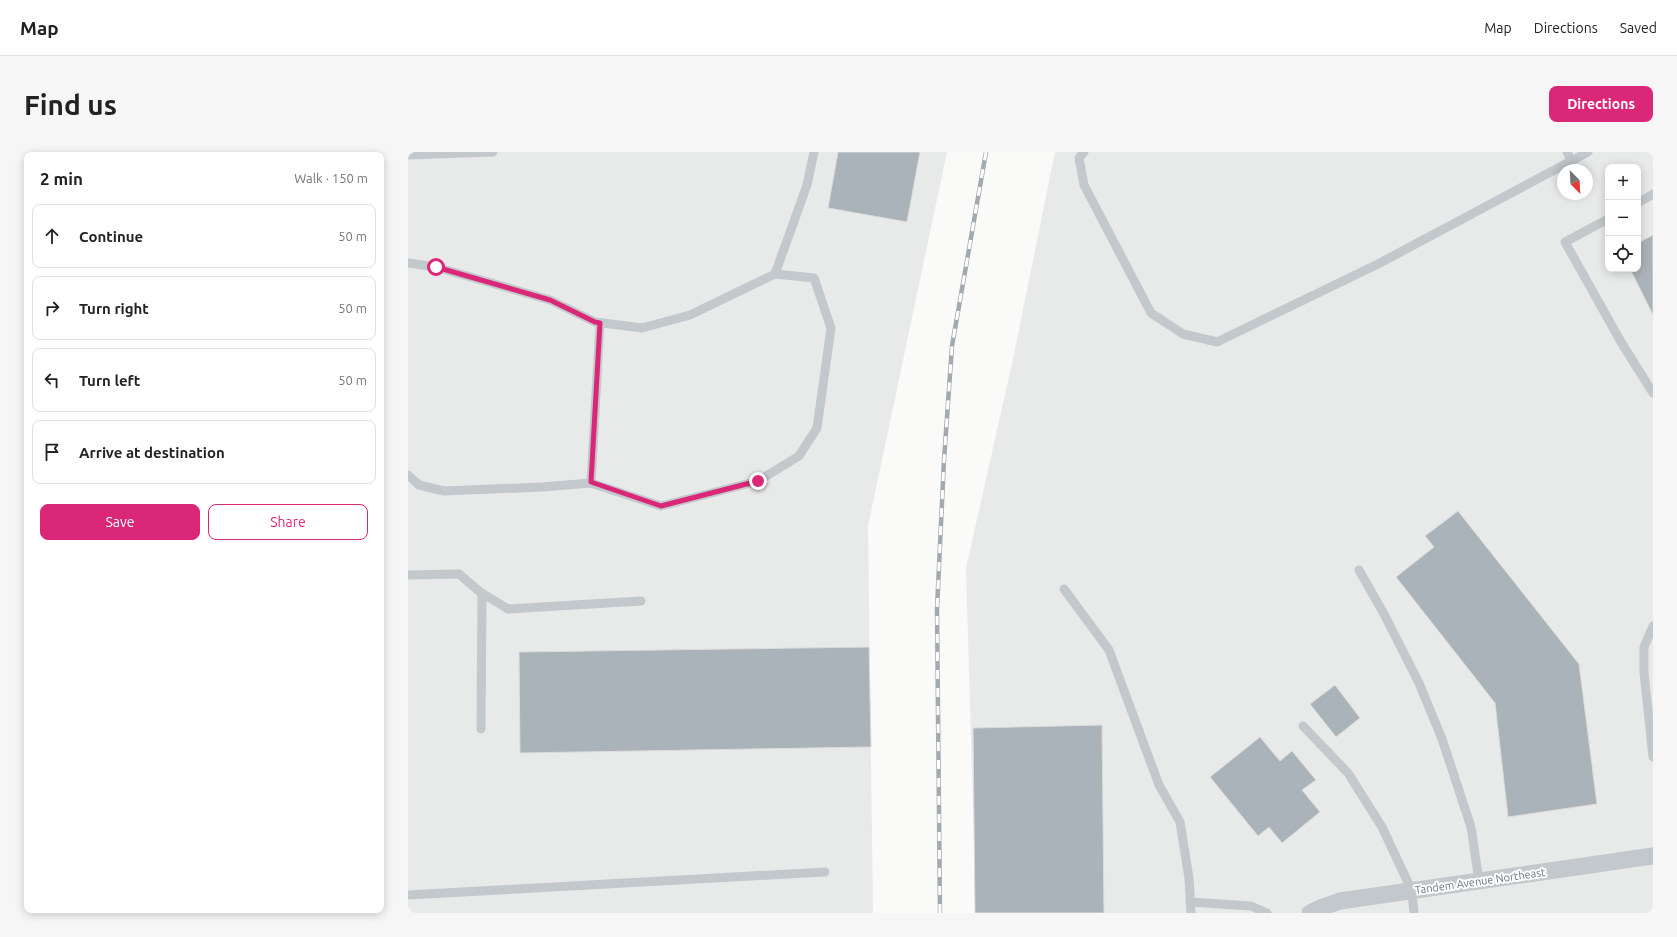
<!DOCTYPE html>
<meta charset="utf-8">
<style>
body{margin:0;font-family:Ubuntu,sans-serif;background:#f6f6f6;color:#222}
.controls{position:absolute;right:12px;top:12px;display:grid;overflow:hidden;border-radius:8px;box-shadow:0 2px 10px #0003}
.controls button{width:36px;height:36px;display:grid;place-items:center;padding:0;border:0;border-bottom:1px solid #e0e0e0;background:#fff;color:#222;font:20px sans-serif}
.compass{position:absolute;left:1149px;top:12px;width:36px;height:36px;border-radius:50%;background:#fff;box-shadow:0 2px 10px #0003;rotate:156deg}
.stop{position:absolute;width:12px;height:12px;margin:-9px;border:3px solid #db2777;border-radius:50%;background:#fff}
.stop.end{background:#db2777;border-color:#fff;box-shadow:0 1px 4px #0008}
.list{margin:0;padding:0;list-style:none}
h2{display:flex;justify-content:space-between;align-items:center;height:52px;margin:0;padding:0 16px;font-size:17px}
h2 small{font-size:13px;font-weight:400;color:#767676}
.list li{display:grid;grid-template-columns:26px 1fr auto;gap:12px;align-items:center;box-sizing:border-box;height:64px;margin:0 8px 8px;padding:0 8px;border:1px solid #e0e0e0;border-radius:8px}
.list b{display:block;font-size:15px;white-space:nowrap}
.list em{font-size:13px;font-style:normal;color:#767676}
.actions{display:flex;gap:8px;padding:12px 16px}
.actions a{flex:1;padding:9px 0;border:1px solid #db2777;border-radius:8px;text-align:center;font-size:14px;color:#db2777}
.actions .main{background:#db2777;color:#fff}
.icon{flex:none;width:22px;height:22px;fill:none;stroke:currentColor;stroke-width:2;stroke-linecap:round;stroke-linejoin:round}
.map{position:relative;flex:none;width:1245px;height:761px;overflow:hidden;border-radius:8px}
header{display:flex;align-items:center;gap:24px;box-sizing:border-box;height:56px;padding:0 20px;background:#fff;border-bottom:1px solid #e0e0e0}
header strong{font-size:19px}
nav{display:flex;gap:22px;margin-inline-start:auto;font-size:14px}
.intro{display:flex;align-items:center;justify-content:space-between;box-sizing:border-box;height:96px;padding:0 24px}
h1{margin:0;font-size:28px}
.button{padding:10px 18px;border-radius:8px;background:#db2777;color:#fff;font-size:14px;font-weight:700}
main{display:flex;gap:24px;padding:0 24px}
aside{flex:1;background:#fff;border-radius:8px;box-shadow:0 2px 10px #0003}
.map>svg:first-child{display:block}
.built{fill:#e8e9e9;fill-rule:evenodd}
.building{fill:#aab3b9;stroke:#dcdcda}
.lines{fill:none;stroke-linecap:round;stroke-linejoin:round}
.service{stroke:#c3c8cc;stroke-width:9}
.minor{stroke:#c3c8cc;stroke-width:17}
.rail-casing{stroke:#a2aab0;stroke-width:4.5}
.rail{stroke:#fff;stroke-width:3;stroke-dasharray:9;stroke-linecap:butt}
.route{stroke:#db2777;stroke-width:5}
.labels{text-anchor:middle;stroke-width:4;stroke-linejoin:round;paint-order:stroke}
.street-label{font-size:11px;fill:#657683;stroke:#fff}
</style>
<header>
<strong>Map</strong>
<nav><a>Map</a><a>Directions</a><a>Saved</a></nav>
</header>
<div class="intro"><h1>Find us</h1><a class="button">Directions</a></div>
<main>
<aside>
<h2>2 min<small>Walk · 150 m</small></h2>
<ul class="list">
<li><svg class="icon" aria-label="ahead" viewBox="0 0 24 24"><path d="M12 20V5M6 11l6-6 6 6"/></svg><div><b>Continue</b></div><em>50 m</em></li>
<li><svg class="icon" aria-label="right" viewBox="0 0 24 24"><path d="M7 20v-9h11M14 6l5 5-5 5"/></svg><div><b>Turn right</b></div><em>50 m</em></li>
<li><svg class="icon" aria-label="left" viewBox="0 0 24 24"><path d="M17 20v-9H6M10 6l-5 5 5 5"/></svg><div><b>Turn left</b></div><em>50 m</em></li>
<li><svg class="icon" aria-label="arrive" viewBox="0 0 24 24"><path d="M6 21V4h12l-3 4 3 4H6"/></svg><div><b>Arrive at destination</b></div></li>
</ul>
<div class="actions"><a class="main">Save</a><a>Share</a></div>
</aside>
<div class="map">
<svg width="1245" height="761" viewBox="0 0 1245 761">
<rect width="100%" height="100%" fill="#fafaf8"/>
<!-- built -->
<g class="built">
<path d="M0 0H539L460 374 465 761H0Z"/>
<path d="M647 0H1245V761H568L558 416 605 207ZM1200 15H1230V117H1200ZM1155 18H1179V42H1155Z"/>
</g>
<!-- building -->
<g class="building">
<path d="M430 0H512L499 70 420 56Z"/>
<path d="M1245 83V163L1222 117H1230V91Z"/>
<path d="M1050 359 1171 512 1189 652 1100 665 1087 551 988 425 1026 395 1017 384Z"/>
<path d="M461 495 463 595 112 601 111 500Z"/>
<path d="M927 533 952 566 928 585 902 552Z"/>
<path d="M694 573 696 761H567L565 576Z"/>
<path d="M852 585 872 609 884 599 908 628 894 638 912 660 874 691 861 675 850 684 802 625Z"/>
</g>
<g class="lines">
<!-- service -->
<g class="service">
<path d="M676 0 671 6 676 33 743 161 775 182 809 190 970 112 1180 0"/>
<path d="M1159 0 1164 10"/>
<path d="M0 3 85 0"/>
<path d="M1230 51 1245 42"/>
<path d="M1200 67 1157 90 1213 190 1245 241"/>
<path d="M0 111 28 115 142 148 187 170 234 176 282 163 367 122 406 126 423 176 409 276 391 304 350 329 253 354 183 331 134 335 36 339 11 333 0 323"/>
<path d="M367 122 399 33 406 0"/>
<path d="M183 331 192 171"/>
<path d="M951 418 976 462 1011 531 1034 587 1063 675 1071 729"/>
<path d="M0 423 51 422 72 440 100 457 233 449"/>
<path d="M656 437 701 498 751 633 772 670 781 726 783 761"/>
<path d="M1245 474 1236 495V521L1245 605"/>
<path d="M895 574 940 621 974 675 1004 739 1006 761"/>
<path d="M73 577 74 441"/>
<path d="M0 743 417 720"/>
<path d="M782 750 843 754 859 761"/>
</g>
<!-- minor -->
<path class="minor" d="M902 761 912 756 932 749 1245 704"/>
<!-- rail casing -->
<g class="rail-casing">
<path id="rail" d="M532 761 529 457 536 308 544 194 578 0"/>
</g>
<!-- rail -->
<use href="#rail" class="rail"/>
</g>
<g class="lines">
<!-- route -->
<path class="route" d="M28 115 142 148 187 170 192 171 183 330 253 354 350 329"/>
</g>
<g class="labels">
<!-- street labels -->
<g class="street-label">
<text transform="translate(1072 729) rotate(-8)" y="4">Tandem Avenue Northeast</text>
</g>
</g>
</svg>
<div class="controls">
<button>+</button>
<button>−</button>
<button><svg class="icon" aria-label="locate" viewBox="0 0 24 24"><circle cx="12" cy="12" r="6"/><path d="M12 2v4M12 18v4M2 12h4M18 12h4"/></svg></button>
</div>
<svg class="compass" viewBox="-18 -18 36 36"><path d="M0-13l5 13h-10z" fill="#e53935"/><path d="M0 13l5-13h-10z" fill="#767676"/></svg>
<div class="stop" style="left:28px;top:115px"></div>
<div class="stop end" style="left:350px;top:329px"></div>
</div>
</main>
